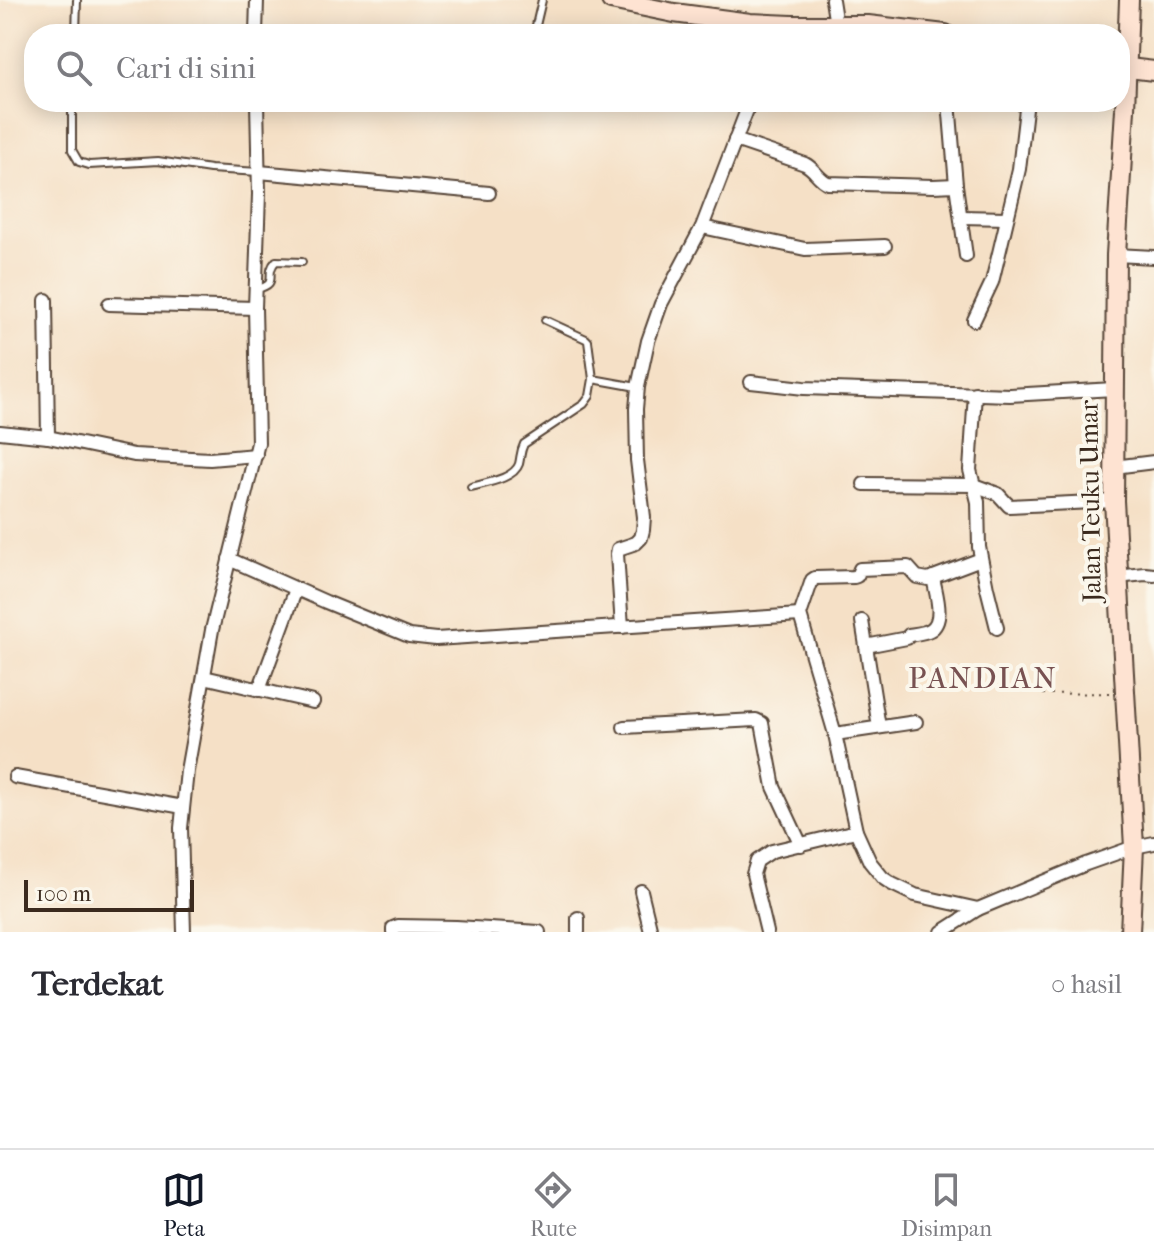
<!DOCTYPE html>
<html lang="id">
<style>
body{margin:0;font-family:"IM FELL French Canon",serif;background:#f7f7f7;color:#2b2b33}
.scale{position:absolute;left:24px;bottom:20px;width:170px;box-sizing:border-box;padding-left:8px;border:4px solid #3b2a1e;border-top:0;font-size:22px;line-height:28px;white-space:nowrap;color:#3b2a1e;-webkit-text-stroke:6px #fbf7ec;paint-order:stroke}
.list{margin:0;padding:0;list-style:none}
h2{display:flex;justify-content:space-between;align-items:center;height:104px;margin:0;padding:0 32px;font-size:34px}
h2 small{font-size:26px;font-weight:400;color:#7c7c81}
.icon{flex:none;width:44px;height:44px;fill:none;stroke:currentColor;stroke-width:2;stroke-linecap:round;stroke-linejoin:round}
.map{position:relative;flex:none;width:1154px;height:932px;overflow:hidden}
.search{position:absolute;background:#fff;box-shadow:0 4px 20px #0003;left:24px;right:24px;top:24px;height:88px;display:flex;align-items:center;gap:20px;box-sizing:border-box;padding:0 28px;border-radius:32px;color:#7c7c81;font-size:30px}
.sheet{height:216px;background:#fff}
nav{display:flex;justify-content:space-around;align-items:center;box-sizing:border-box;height:112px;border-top:2px solid #e1e1e2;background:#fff;font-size:22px;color:#7c7c81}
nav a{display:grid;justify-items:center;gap:4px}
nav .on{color:#111827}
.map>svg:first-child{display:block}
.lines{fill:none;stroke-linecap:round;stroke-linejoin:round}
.service-casing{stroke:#574537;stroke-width:10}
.minor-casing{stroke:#574537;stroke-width:16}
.secondary-casing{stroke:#574537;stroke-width:22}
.path{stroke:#574537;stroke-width:2;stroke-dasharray:2 6;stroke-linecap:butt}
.service{stroke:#fff;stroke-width:6}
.minor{stroke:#fff;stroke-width:12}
.secondary{stroke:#fee3d2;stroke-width:18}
.labels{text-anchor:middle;stroke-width:8;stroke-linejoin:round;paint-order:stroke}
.street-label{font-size:26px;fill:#3b2a1e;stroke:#fbf7ec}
.quarter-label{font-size:30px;letter-spacing:2px;fill:#785252;stroke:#fbf7ec}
</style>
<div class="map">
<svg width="1154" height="932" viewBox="0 0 1154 932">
<rect width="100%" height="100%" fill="#fbf7ec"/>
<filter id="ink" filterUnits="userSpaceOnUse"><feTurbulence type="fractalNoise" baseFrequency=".0125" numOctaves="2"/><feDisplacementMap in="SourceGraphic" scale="16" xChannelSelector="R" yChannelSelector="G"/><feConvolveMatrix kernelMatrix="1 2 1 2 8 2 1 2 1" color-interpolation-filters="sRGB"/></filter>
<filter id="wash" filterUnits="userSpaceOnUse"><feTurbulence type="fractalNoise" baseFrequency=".006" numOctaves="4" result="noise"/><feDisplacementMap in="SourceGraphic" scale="32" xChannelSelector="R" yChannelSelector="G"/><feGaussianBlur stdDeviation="1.8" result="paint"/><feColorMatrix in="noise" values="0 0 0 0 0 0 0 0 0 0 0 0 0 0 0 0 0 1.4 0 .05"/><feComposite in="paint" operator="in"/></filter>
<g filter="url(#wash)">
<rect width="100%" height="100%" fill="#f5e0c6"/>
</g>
<g filter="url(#ink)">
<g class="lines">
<!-- service casing -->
<g class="service-casing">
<g id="service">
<path d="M76 34 77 0"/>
<path d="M534 34 542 0"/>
<path d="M72 102V150L79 162 89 165 158 161 210 169 259 172"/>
<path d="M257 289C281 283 263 275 276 261L302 262"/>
<path d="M545 320 586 339 588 341 593 379"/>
<path d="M471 487C485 483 514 479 519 464 521 456 520 452 524 444L584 404 590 396 593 379 637 387"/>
</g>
</g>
<!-- minor casing -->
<g class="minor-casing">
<g id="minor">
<path d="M832 0 836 25"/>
<path d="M256 34 257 0"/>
<path d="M949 102 956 185 966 256"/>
<path d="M735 140 805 164C815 169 818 179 828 183L933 186 956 185"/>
<path d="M259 172 489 193"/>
<path d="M961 217 1007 218"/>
<path d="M702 227 805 249 885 246"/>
<path d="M1116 255 1154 257"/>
<path d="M46 300 48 437"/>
<path d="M109 304 255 308"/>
<path d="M974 320 992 282 1000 249 1019 169 1026 109 1027 104 1031 102"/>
<path d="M751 382 804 388 1010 395 1114 389"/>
<path d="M975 393 970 470 978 502 979 547 987 588 997 628"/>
<path d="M0 432 48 437 134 455 210 459 256 455"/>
<path d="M1114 467 1154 462"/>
<path d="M864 484 974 485 998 494 1009 506 1114 501"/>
<path d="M229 559 326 602 409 636 436 639 800 615"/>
<path d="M981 559 928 579 917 577 908 567 860 569 857 576 854 577 815 578 812 580 800 615 835 734 856 831 870 862 883 878 892 884 915 895 978 909 1086 864 1134 847 1154 843"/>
<path d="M1117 577 1145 574 1154 575"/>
<path d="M862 621 879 727"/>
<path d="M622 627 617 554 618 549 636 543 641 538 643 530 644 517 637 460 636 409 638 387 648 341 661 304 702 227 750 102"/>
<path d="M866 646 907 638 909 635C915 634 925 633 930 630 946 621 935 591 933 577"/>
<path d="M204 677 313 702"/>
<path d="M259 690 296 589"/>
<path d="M624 727 756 720 762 723 774 787 801 845"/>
<path d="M835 734 916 722"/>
<path d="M15 777 183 807"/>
<path d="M641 891 651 932"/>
<path d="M578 918V932"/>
<path d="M184 932 181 828 187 771 212 630 258 443 255 308 259 194 257 102"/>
<path d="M393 932V928L398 926 456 927 539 932"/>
<path d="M767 932 753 874 757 861 772 851 856 831"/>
<path d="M942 932 978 909"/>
</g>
</g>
<!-- secondary casing -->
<g class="secondary-casing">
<g id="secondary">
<path d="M611 0 674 13 750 23 792 25H868L945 34"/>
<path d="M1129 0 1125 109 1116 255 1114 501 1134 847 1130 932"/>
<path d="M1120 67 1154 71"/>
</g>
</g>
<!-- path -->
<path class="path" d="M1043 694 1111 693"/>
<!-- service -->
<use href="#service" class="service"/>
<!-- minor -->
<use href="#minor" class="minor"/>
<!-- secondary -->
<use href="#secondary" class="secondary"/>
</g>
</g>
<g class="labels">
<!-- street labels -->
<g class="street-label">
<text transform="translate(1090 501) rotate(-91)" y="9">Jalan Teuku Umar</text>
</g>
<!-- quarter labels -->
<g class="quarter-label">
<text x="983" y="688">PANDIAN</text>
</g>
</g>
</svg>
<div class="scale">100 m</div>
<div class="search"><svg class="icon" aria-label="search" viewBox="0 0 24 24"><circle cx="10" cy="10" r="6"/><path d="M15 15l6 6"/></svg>Cari di sini</div>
</div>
<section class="sheet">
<h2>Terdekat<small>0 hasil</small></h2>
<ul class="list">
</ul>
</section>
<nav>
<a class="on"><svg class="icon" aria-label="map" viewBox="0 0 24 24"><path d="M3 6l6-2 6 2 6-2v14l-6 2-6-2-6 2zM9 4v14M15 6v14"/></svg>Peta</a>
<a><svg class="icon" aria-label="directions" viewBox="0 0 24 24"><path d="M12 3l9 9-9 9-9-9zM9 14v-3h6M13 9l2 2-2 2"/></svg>Rute</a>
<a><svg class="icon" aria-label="saved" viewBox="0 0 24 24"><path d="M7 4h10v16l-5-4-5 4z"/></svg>Disimpan</a>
</nav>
